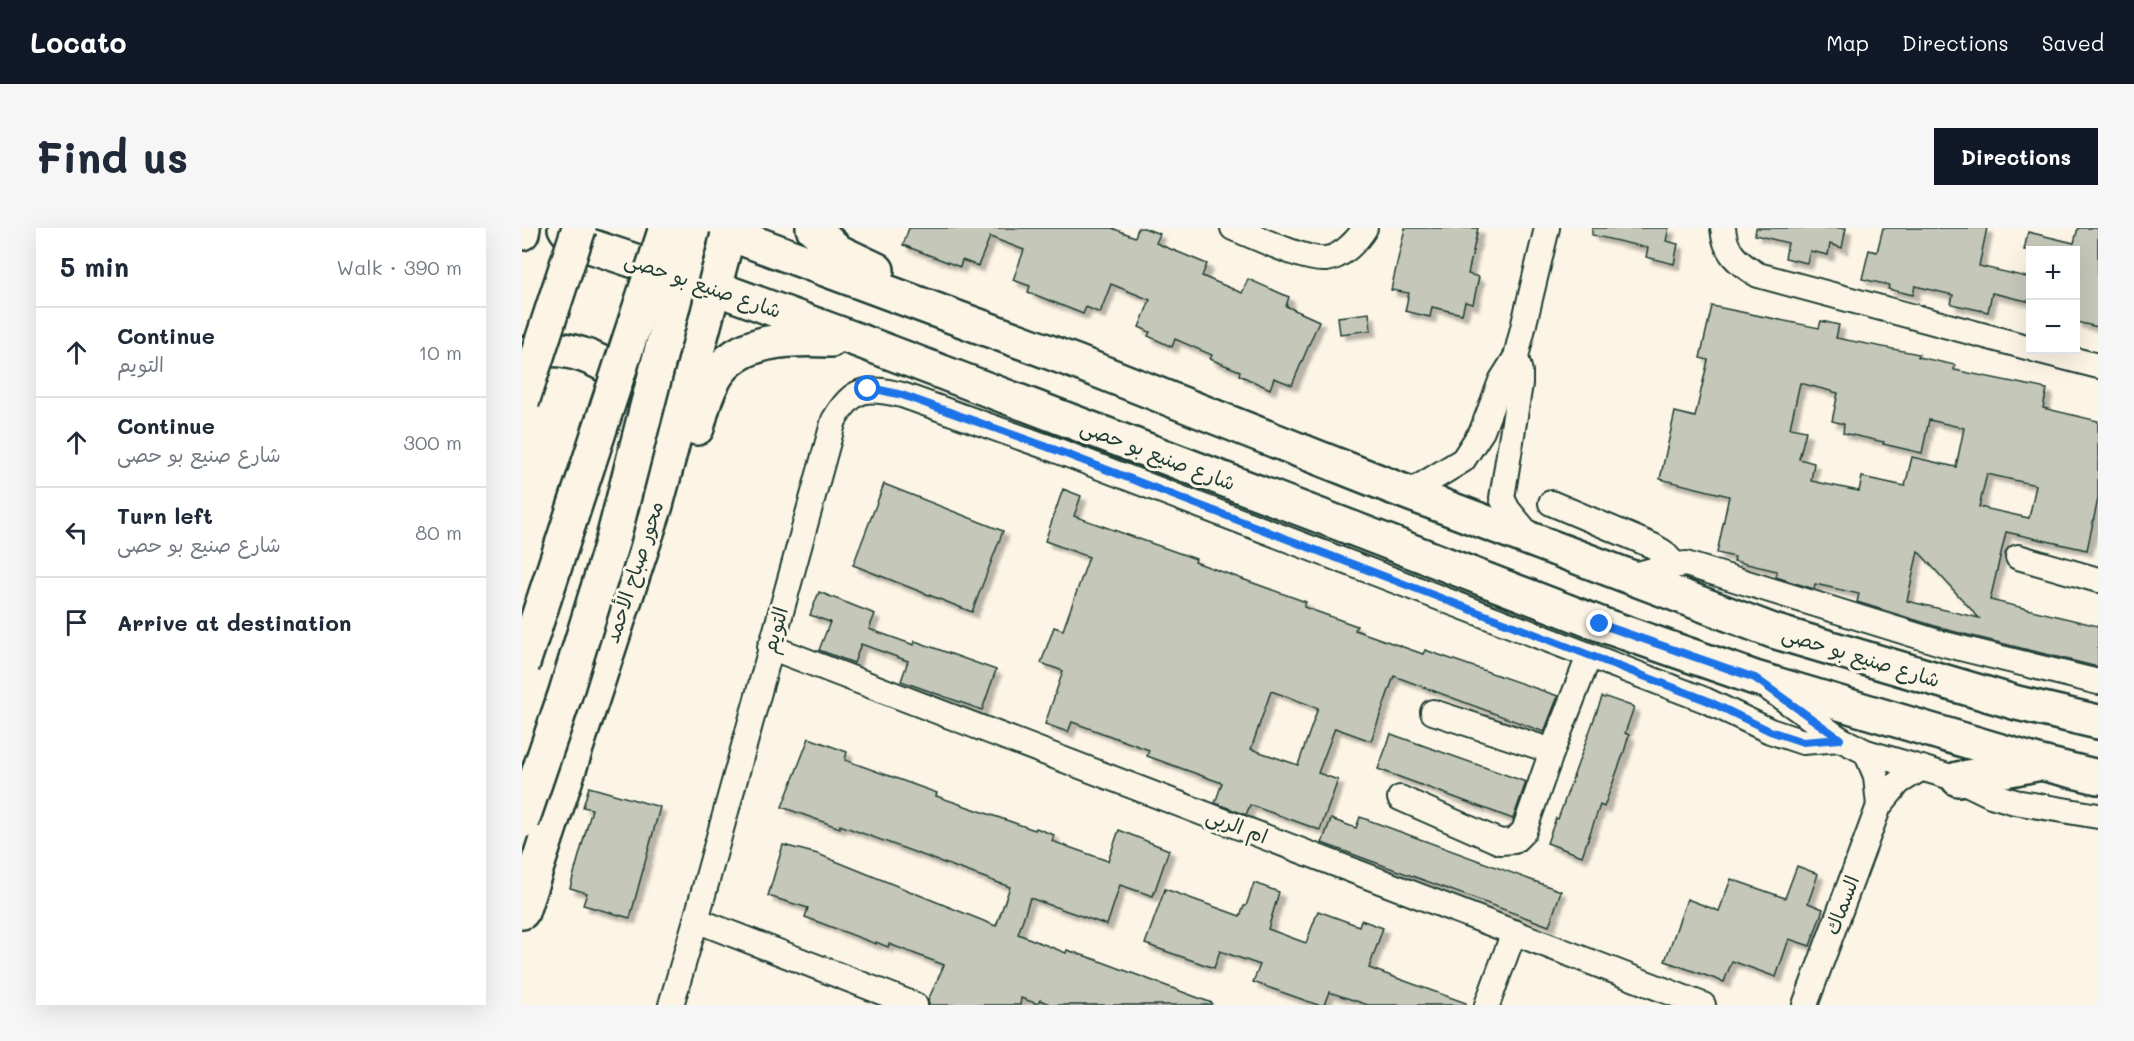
<!DOCTYPE html>
<meta charset="utf-8">
<style>
body{margin:0;font-family:Mali,"Playpen Sans Arabic",sans-serif;background:#f6f6f7;color:#1f2937}
.controls{position:absolute;right:18px;top:18px;display:grid;overflow:hidden;border-radius:0px;box-shadow:0 6px 24px #0002}
.controls button{width:54px;height:54px;display:grid;place-items:center;padding:0;border:0;border-bottom:2px solid #e0e1e3;background:#fff;color:#1f2937;font:30px sans-serif}
.stop{position:absolute;width:18px;height:18px;margin:-14px;border:4px solid #1a73e8;border-radius:50%;background:#fff}
.stop.end{background:#1a73e8;border-color:#fff;box-shadow:0 2px 6px #0008}
.list{margin:0;padding:0;list-style:none}
h2{display:flex;justify-content:space-between;align-items:center;height:78px;margin:0;padding:0 24px;font-size:26px}
h2 small{font-size:20px;font-weight:400;color:#747a83}
.list li{display:grid;grid-template-columns:39px 1fr auto;gap:18px;align-items:center;box-sizing:border-box;height:90px;padding:0 24px;border-top:2px solid #e0e1e3}
.list b{display:block;font-size:22px;white-space:nowrap}
.list p{margin:0;font-size:20px;white-space:nowrap;color:#747a83}
.list em{font-size:20px;font-style:normal;color:#747a83}
.icon{flex:none;width:33px;height:33px;fill:none;stroke:currentColor;stroke-width:2;stroke-linecap:round;stroke-linejoin:round}
.map{position:relative;flex:none;width:1576px;height:777px;overflow:hidden;border-radius:0px}
header{display:flex;align-items:center;gap:36px;box-sizing:border-box;height:84px;padding:0 30px;background:#111827;color:#fff}
header strong{font-size:28px}
nav{display:flex;gap:33px;margin-inline-start:auto;font-size:21px}
.intro{display:flex;align-items:center;justify-content:space-between;box-sizing:border-box;height:144px;padding:0 36px}
h1{margin:0;font-size:42px}
.button{padding:15px 27px;border-radius:0px;background:#111827;color:#fff;font-size:21px;font-weight:700}
main{display:flex;gap:36px;padding:0 36px}
aside{flex:1;background:#fff;border-radius:0px;box-shadow:0 6px 24px #0002}
.map>svg:first-child{display:block}
.building{fill:#c5c7b9;stroke:#1f3d34;stroke-width:1.5;fill-rule:evenodd;filter:url(#shadow)}
.lines{fill:none;stroke-linecap:round;stroke-linejoin:round}
.street-casing{stroke:#1f3d34;stroke-width:28}
.secondary-casing{stroke:#1f3d34;stroke-width:38}
.street{stroke:#fcf5e5;stroke-width:24}
.secondary{stroke:#fcf5e5;stroke-width:33}
.highway-bridge-casing{stroke:#1f3d34;stroke-width:38;stroke-linecap:butt}
.highway-bridge{stroke:#fcf5e5;stroke-width:33}
.route{stroke:#1a73e8;stroke-width:8}
.labels{text-anchor:middle;stroke-width:6;stroke-linejoin:round;paint-order:stroke}
.street-label{font-size:20px;fill:#1f3d34;stroke:#fcf5e5}
</style>
<header>
<strong>Locato</strong>
<nav><a>Map</a><a>Directions</a><a>Saved</a></nav>
</header>
<div class="intro"><h1>Find us</h1><a class="button">Directions</a></div>
<main>
<aside>
<h2>5 min<small>Walk · 390 m</small></h2>
<ul class="list">
<li><svg class="icon" aria-label="ahead" viewBox="0 0 24 24"><path d="M12 20V5M6 11l6-6 6 6"/></svg><div><b>Continue</b><p>التويم</p></div><em>10 m</em></li>
<li><svg class="icon" aria-label="ahead" viewBox="0 0 24 24"><path d="M12 20V5M6 11l6-6 6 6"/></svg><div><b>Continue</b><p>شارع صنيع بو حصى</p></div><em>300 m</em></li>
<li><svg class="icon" aria-label="left" viewBox="0 0 24 24"><path d="M17 20v-9H6M10 6l-5 5 5 5"/></svg><div><b>Turn left</b><p>شارع صنيع بو حصى</p></div><em>80 m</em></li>
<li><svg class="icon" aria-label="arrive" viewBox="0 0 24 24"><path d="M6 21V4h12l-3 4 3 4H6"/></svg><div><b>Arrive at destination</b></div></li>
</ul>
</aside>
<div class="map">
<svg width="1576" height="777" viewBox="0 0 1576 777">
<defs>
<filter id="shadow"><feDropShadow dx="5.5" dy="5.5" stdDeviation="1.5" flood-color="#0004"/></filter>
</defs>
<rect width="100%" height="100%" fill="#fcf5e5"/>
<filter id="ink" filterUnits="userSpaceOnUse"><feTurbulence type="fractalNoise" baseFrequency=".0167" numOctaves="2"/><feDisplacementMap in="SourceGraphic" scale="12" xChannelSelector="R" yChannelSelector="G"/><feConvolveMatrix kernelMatrix="1 2 1 2 8 2 1 2 1" color-interpolation-filters="sRGB"/></filter>
<g filter="url(#ink)">
<!-- building -->
<g class="building">
<path d="M387 0H590L613 9 616 0H622L638 6 634 15 685 36 680 48 720 65 726 51 767 69 764 78 797 93 770 157 752 150 748 161 717 147 718 143 688 131 690 127 653 111 650 119 626 108 628 104 617 99 628 72 589 56 578 85 564 79 561 86 506 64 508 58 491 52 502 22 468 9 456 38 440 32 438 39 381 17Z"/>
<path d="M883 0H956L946 46 957 49 951 76 943 74 940 86 910 79 908 89 883 83 887 65 869 62Z"/>
<path d="M1070 0H1147L1144 13 1156 16 1152 36 1124 29 1126 20 1070 7Z"/>
<path d="M1234 0H1324L1320 20 1308 16 1306 27 1288 23 1285 35 1263 30 1266 15 1233 7Z"/>
<path d="M1361 0H1465L1457 38 1509 50V74L1470 65 1466 84 1429 76 1431 67 1393 58 1391 67 1366 61 1367 57 1340 51 1347 22 1355 24Z"/>
<path d="M1556 0H1576V99L1554 94V44L1558 22H1502L1506 4 1552 15Z"/>
<path d="M1190 78 1297 100 1299 93 1317 97 1314 110 1397 126 1396 129 1433 137 1432 142 1525 161 1521 180 1576 193V271L1565 322 1484 304 1468 372 1576 398V439L1426 402 1335 374 1337 366 1293 356 1292 361 1254 349 1255 343 1212 333 1213 329 1195 325 1207 268 1138 251 1153 184 1173 189 1186 132 1178 130ZM1278 155 1316 165 1310 193 1322 196 1321 205 1362 214 1361 216 1400 225 1407 192 1442 200 1434 239 1390 229 1383 258 1340 249 1337 263 1289 253 1292 235 1277 231 1284 203 1268 200ZM1465 246 1514 257 1507 290 1457 279ZM1396 323 1457 390 1385 373Z"/>
<path d="M847 85 849 102 818 106 816 89Z"/>
<path d="M362 256 481 303 450 384 331 337Z"/>
<path d="M541 261 559 268 552 288 674 331 673 334 784 374 782 379 835 398 833 402 901 426 903 422 1036 468 1022 504 872 448 849 513 813 500 796 545 816 552 798 602 728 577 724 587 693 575 700 555 625 528 627 522 550 494 546 504 523 496 541 443 519 435 532 399 541 402 567 329 523 313ZM749 463 796 480 776 537 729 521Z"/>
<path d="M297 364 353 386 347 401 392 417 393 413 474 442 460 482 379 453 386 433 339 416 332 435 297 422 308 394 288 387Z"/>
<path d="M1080 469 1083 470 1084 469 1112 479 1103 505 1107 507 1102 524 1082 579 1078 577 1060 628 1025 615 1034 590 1036 591Z"/>
<path d="M869 506 1004 554 991 591 856 541Z"/>
<path d="M287 510 325 524 323 532 415 565 414 568 513 602 514 600 532 607 530 613 586 633 597 602 647 622 631 668 598 657 585 697 508 670 496 706 544 725 545 722 575 732 690 775 689 777H530L518 772 516 776 499 770 498 777H407L406 772 422 737 367 716 366 719 354 714V716L283 689 286 680 246 668 261 617 296 626 474 698 488 659 318 597V600L260 579Z"/>
<path d="M67 559 138 579 108 690 61 677 65 665 48 660 70 581 61 579Z"/>
<path d="M838 589 1039 663 1027 698 800 615 809 591 834 600Z"/>
<path d="M1275 638 1296 646 1286 675 1301 681 1288 718 1267 711 1254 749 1210 733 1202 754 1143 733 1165 671 1197 683 1209 651 1263 670Z"/>
<path d="M732 655 757 664 746 701 784 715 796 683 837 698 839 692 861 700 847 740 944 775V777H846L807 764 802 777H796L731 754 738 737 698 723 692 740 623 716 643 661 718 688 722 678H724Z"/>
</g>
<g class="lines">
<!-- street casing -->
<g class="street-casing">
<g id="street">
<path d="M711 0C732 8 782 33 804 31 820 29 835 13 843 0"/>
<path d="M1201 0C1203 25 1216 35 1236 47L1508 120"/>
<path d="M1514 122 1576 138"/>
<path d="M994 129 998 144V156L980 270 986 282 1011 312"/>
<path d="M887 265 941 232 960 203 979 153 994 129 1025 0"/>
<path d="M1029 275 1131 318 1141 324 1153 337"/>
<path d="M1496 329 1576 352"/>
<path d="M1108 348 1142 339 1164 336 1422 416 1576 454"/>
<path d="M248 419 1181 777"/>
<path d="M1249 462 1318 511 1344 524 1436 551 1469 567 1493 574 1576 588"/>
<path d="M911 484 1030 523"/>
<path d="M1344 524 1354 548 1357 578"/>
<path d="M878 570 978 614 992 613 1002 603 1030 523 1067 428"/>
<path d="M174 692 393 777"/>
<path d="M149 777 174 692 312 192C332 158 345 159 380 167L531 221 1183 472 1248 503 1281 514 1318 511"/>
<path d="M965 777 992 704"/>
<path d="M1283 777 1357 578 1377 554 1400 540"/>
</g>
</g>
<!-- secondary casing -->
<g class="secondary-casing">
<g id="secondary">
<path d="M43 0 50 9 65 17 191 59 338 113 835 302 1078 396 1233 450 1519 535 1576 549"/>
<path d="M192 0 554 134 873 260 1251 403 1495 475 1576 494"/>
<path d="M291 0 317 24 355 42"/>
<path d="M0 5 1 0"/>
<path d="M0 127C33 114 65 125 93 143 102 149 112 156 118 165 126 176 125 188 125 201"/>
<path d="M175 200C180 182 184 164 194 148 217 110 271 110 309 112"/>
<path d="M1436 551 1514 536"/>
<path d="M0 684 134 277 208 0"/>
</g>
</g>
<!-- street -->
<use href="#street" class="street"/>
<!-- secondary -->
<use href="#secondary" class="secondary"/>
<!-- highway-bridge casing -->
<g class="highway-bridge-casing">
<g id="highway-bridge">
<path d="M0 174 57 0"/>
<path d="M0 438 144 0"/>
<path d="M0 593 43 467 91 311 171 0"/>
</g>
</g>
<!-- highway-bridge -->
<use href="#highway-bridge" class="highway-bridge"/>
</g>
</g>
<g class="lines" filter="url(#ink)">
<!-- route -->
<path class="route" d="M346 161H354L380 167 531 221 1184 472 1248 503 1281 514 1318 511 1233 450 1078 396"/>
</g>
<g class="labels">
<!-- street labels -->
<g class="street-label">
<text transform="translate(181 57) rotate(19)" y="7">شارع صنيع بو حصى</text>
<text transform="translate(636 227) rotate(21)" y="7">شارع صنيع بو حصى</text>
<text transform="translate(112 344) rotate(-72)" y="7">محور صباح الأحمد</text>
<text transform="translate(253 402) rotate(-74)" y="7">التويم</text>
<text transform="translate(1339 429) rotate(17)" y="7">شارع صنيع بو حصى</text>
<text transform="translate(715 598) rotate(21)" y="7">ام الربى</text>
<text transform="translate(1320 677) rotate(-69)" y="7">السماك</text>
</g>
</g>
</svg>
<div class="controls">
<button>+</button>
<button>−</button>
</div>
<div class="stop" style="left:346px;top:161px"></div>
<div class="stop end" style="left:1078px;top:396px"></div>
</div>
</main>
